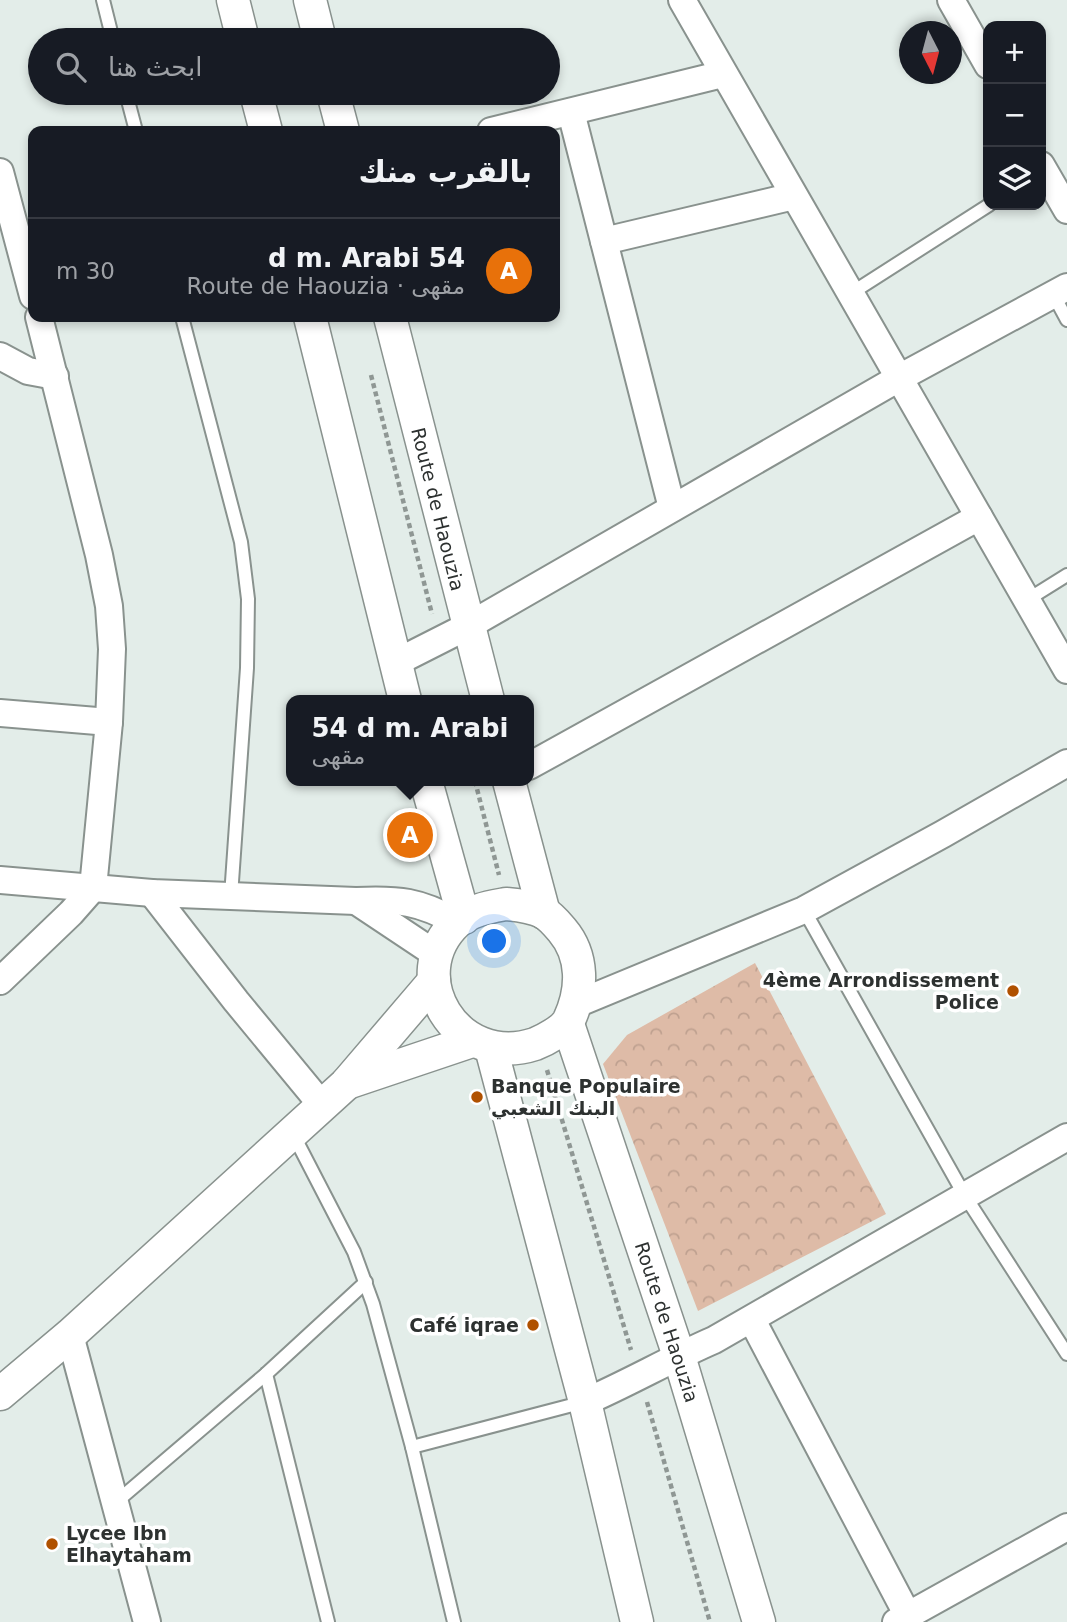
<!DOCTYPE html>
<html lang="ar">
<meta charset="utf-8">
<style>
body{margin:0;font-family:"DejaVu Sans","Noto Naskh Arabic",sans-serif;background:#20242c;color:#f1f3f6;direction:rtl}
.controls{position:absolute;right:21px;top:21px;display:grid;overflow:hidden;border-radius:14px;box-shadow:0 4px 10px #0003}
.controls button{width:63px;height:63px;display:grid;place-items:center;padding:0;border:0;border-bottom:2px solid #363941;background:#171b24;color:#f1f3f6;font:35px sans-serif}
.compass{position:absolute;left:899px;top:21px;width:63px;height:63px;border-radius:50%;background:#171b24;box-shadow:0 4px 10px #0003;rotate:174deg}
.you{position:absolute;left:495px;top:942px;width:24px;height:24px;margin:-18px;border:5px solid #fff;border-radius:50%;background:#1a73e8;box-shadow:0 0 0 10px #1a73e833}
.badge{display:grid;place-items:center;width:46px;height:46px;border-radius:50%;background:#1a73e8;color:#fff;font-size:23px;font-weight:700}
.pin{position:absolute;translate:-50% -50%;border:4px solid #fff;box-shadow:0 2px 7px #0006}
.popup{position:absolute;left:286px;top:695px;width:248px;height:91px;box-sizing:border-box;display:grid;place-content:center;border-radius:14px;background:#171b24;filter:drop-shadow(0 2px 5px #0005);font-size:23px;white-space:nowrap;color:#9ea1a6}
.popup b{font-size:26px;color:#f1f3f6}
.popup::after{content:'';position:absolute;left:50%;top:100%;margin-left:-14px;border:14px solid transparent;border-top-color:#171b24}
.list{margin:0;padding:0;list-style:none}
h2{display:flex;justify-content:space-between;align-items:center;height:91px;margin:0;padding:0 28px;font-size:30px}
h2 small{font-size:23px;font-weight:400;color:#9ea1a6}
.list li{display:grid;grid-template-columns:46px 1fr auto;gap:21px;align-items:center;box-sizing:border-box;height:105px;padding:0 28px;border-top:2px solid #363941}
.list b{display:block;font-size:26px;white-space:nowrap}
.list p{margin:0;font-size:23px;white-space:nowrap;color:#9ea1a6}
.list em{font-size:23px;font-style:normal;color:#9ea1a6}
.icon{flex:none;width:38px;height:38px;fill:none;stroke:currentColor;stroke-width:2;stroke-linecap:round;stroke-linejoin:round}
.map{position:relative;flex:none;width:1067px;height:1622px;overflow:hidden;direction:ltr}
.search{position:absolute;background:#171b24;box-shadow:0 4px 10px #0003;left:28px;top:28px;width:532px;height:77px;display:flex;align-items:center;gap:18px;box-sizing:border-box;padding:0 24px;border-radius:38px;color:#9ea1a6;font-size:26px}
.panel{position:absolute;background:#171b24;box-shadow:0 4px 10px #0003;left:28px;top:126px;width:532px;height:196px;border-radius:14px;direction:rtl}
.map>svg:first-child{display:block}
.park{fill:url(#park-crowns)}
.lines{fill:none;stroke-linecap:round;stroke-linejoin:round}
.service-casing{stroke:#89928e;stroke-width:16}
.minor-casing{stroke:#89928e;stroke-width:30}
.tertiary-casing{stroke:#89928e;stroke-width:35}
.path{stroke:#8f9794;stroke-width:4.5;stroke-dasharray:5 3.5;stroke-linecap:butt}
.service{stroke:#fff;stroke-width:12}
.minor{stroke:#fff;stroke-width:26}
.tertiary{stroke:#fff;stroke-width:32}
.poi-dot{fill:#b05100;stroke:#fff;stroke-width:2.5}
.labels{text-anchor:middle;stroke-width:7;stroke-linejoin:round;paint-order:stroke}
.street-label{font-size:19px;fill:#2d3130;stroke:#fff}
.poi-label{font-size:19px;font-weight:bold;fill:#2d3130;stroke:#fff;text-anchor:end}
</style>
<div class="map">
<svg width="1067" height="1622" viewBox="0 0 1067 1622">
<defs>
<pattern id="park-crowns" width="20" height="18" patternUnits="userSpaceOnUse" patternTransform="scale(1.75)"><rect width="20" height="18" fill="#debba7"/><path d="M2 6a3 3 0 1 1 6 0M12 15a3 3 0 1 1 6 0" fill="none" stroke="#bfa190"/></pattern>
</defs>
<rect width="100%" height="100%" fill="#e3ede9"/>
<!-- park -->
<path class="park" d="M755 963 886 1214 698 1311 603 1064 627 1035Z"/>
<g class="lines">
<!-- service casing -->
<g class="service-casing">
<g id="service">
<path d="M103 0 113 40"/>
<path d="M126 93 136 131"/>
<path d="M850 294 989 205"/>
<path d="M1053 294 1067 320"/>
<path d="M182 317 241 542 248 599 247 668 231 896"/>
<path d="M1027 600 1067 575"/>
<path d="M804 910 965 1196 1067 1354"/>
<path d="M293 1134 354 1252 373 1304 412 1447 454 1622"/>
<path d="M266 1374 328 1622"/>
<path d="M412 1447 584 1402"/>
<path d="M115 1503 266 1374 366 1282"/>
</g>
</g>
<!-- minor casing -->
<g class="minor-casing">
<g id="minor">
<path d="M682 0 1067 670"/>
<path d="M951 0 988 65"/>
<path d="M571 112 672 508"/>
<path d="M491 131 723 74"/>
<path d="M1041 165 1067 210"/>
<path d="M0 172 33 296"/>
<path d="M604 241 794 196"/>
<path d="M0 356 28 371 55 376"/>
<path d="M395 663 468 626 899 378 1067 287"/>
<path d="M0 713 109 722"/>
<path d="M529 766 979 517"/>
<path d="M0 880 152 893 356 901C399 899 419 901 457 922"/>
<path d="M152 893 236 1001 321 1104"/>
<path d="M356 901 437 955"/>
<path d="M0 981 71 913 93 888 109 722 112 649 109 606 99 555 39 317"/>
<path d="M574 1005 804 910 943 834 1067 763"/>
<path d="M752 1320 908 1616"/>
<path d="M70 1335 147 1622"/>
<path d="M585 1402C629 1383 670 1359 714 1340L1067 1137"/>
<path d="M896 1622 1067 1527"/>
</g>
</g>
<!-- tertiary casing -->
<g class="tertiary-casing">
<g id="tertiary">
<path d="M233 0 243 40"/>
<path d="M310 0 320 40"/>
<path d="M256 93 266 131"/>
<path d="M333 93 343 131"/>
<path d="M310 317 405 700"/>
<path d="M390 317 488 700"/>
<path d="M426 781 464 918"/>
<path d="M509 781 544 913"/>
<path d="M506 904C518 905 531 907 543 912 550 916 557 924 562 930 584 956 583 990 569 1020 564 1030 545 1040 535 1044 456 1070 400 975 457 922 470 910 490 907 506 904Z"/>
<path d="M568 1024 679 1356 759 1622"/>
<path d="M491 1048 585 1402 637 1622"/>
<path d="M347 1083 472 1041"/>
<path d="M0 1394 70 1335 346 1084 434 981"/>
</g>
</g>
<!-- path -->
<g class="path">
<path d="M371 375 432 614"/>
<path d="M475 781 499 875"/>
<path d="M547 1070 631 1350"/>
<path d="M647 1402 710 1622"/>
</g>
<!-- service -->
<use href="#service" class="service"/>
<!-- minor -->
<use href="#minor" class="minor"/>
<!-- tertiary -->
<use href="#tertiary" class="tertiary"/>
</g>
<!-- markers -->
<g class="poi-dot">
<circle cx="1013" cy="991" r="7"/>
<circle cx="477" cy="1097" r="7"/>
<circle cx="533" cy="1325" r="7"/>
<circle cx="52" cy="1544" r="7"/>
</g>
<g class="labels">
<!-- street labels -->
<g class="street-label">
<text transform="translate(438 509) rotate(76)" y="7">Route de Haouzia</text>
<text transform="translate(667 1322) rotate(72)" y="7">Route de Haouzia</text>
</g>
<!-- poi labels -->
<g class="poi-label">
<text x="999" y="987">4ème Arrondissement<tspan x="999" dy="22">Police</tspan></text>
<text x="491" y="1093" text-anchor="start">Banque Populaire<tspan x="491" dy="22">البنك الشعبي</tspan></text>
<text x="519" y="1332">Café iqrae</text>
<text x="66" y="1540" text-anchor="start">Lycee Ibn<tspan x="66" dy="22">Elhaytaham</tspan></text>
</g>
</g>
</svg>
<div class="controls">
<button>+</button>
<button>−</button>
<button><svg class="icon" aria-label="layers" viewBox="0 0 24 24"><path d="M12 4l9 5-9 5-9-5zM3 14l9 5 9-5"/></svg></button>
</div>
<svg class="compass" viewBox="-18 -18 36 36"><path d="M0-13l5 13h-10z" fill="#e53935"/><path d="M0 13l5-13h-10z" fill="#9ea1a6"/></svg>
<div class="you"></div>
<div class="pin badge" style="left:410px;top:835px;background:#e8710a">A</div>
<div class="popup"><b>54 d m. Arabi</b>مقهى</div>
<div class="search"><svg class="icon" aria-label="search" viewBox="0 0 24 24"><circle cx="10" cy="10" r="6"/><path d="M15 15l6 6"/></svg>ابحث هنا</div>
<section class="panel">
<h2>بالقرب منك<small></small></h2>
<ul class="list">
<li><span class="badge" style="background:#e8710a">A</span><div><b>54 d m. Arabi</b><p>مقهى · Route de Haouzia</p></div><em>30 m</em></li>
</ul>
</section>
</div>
